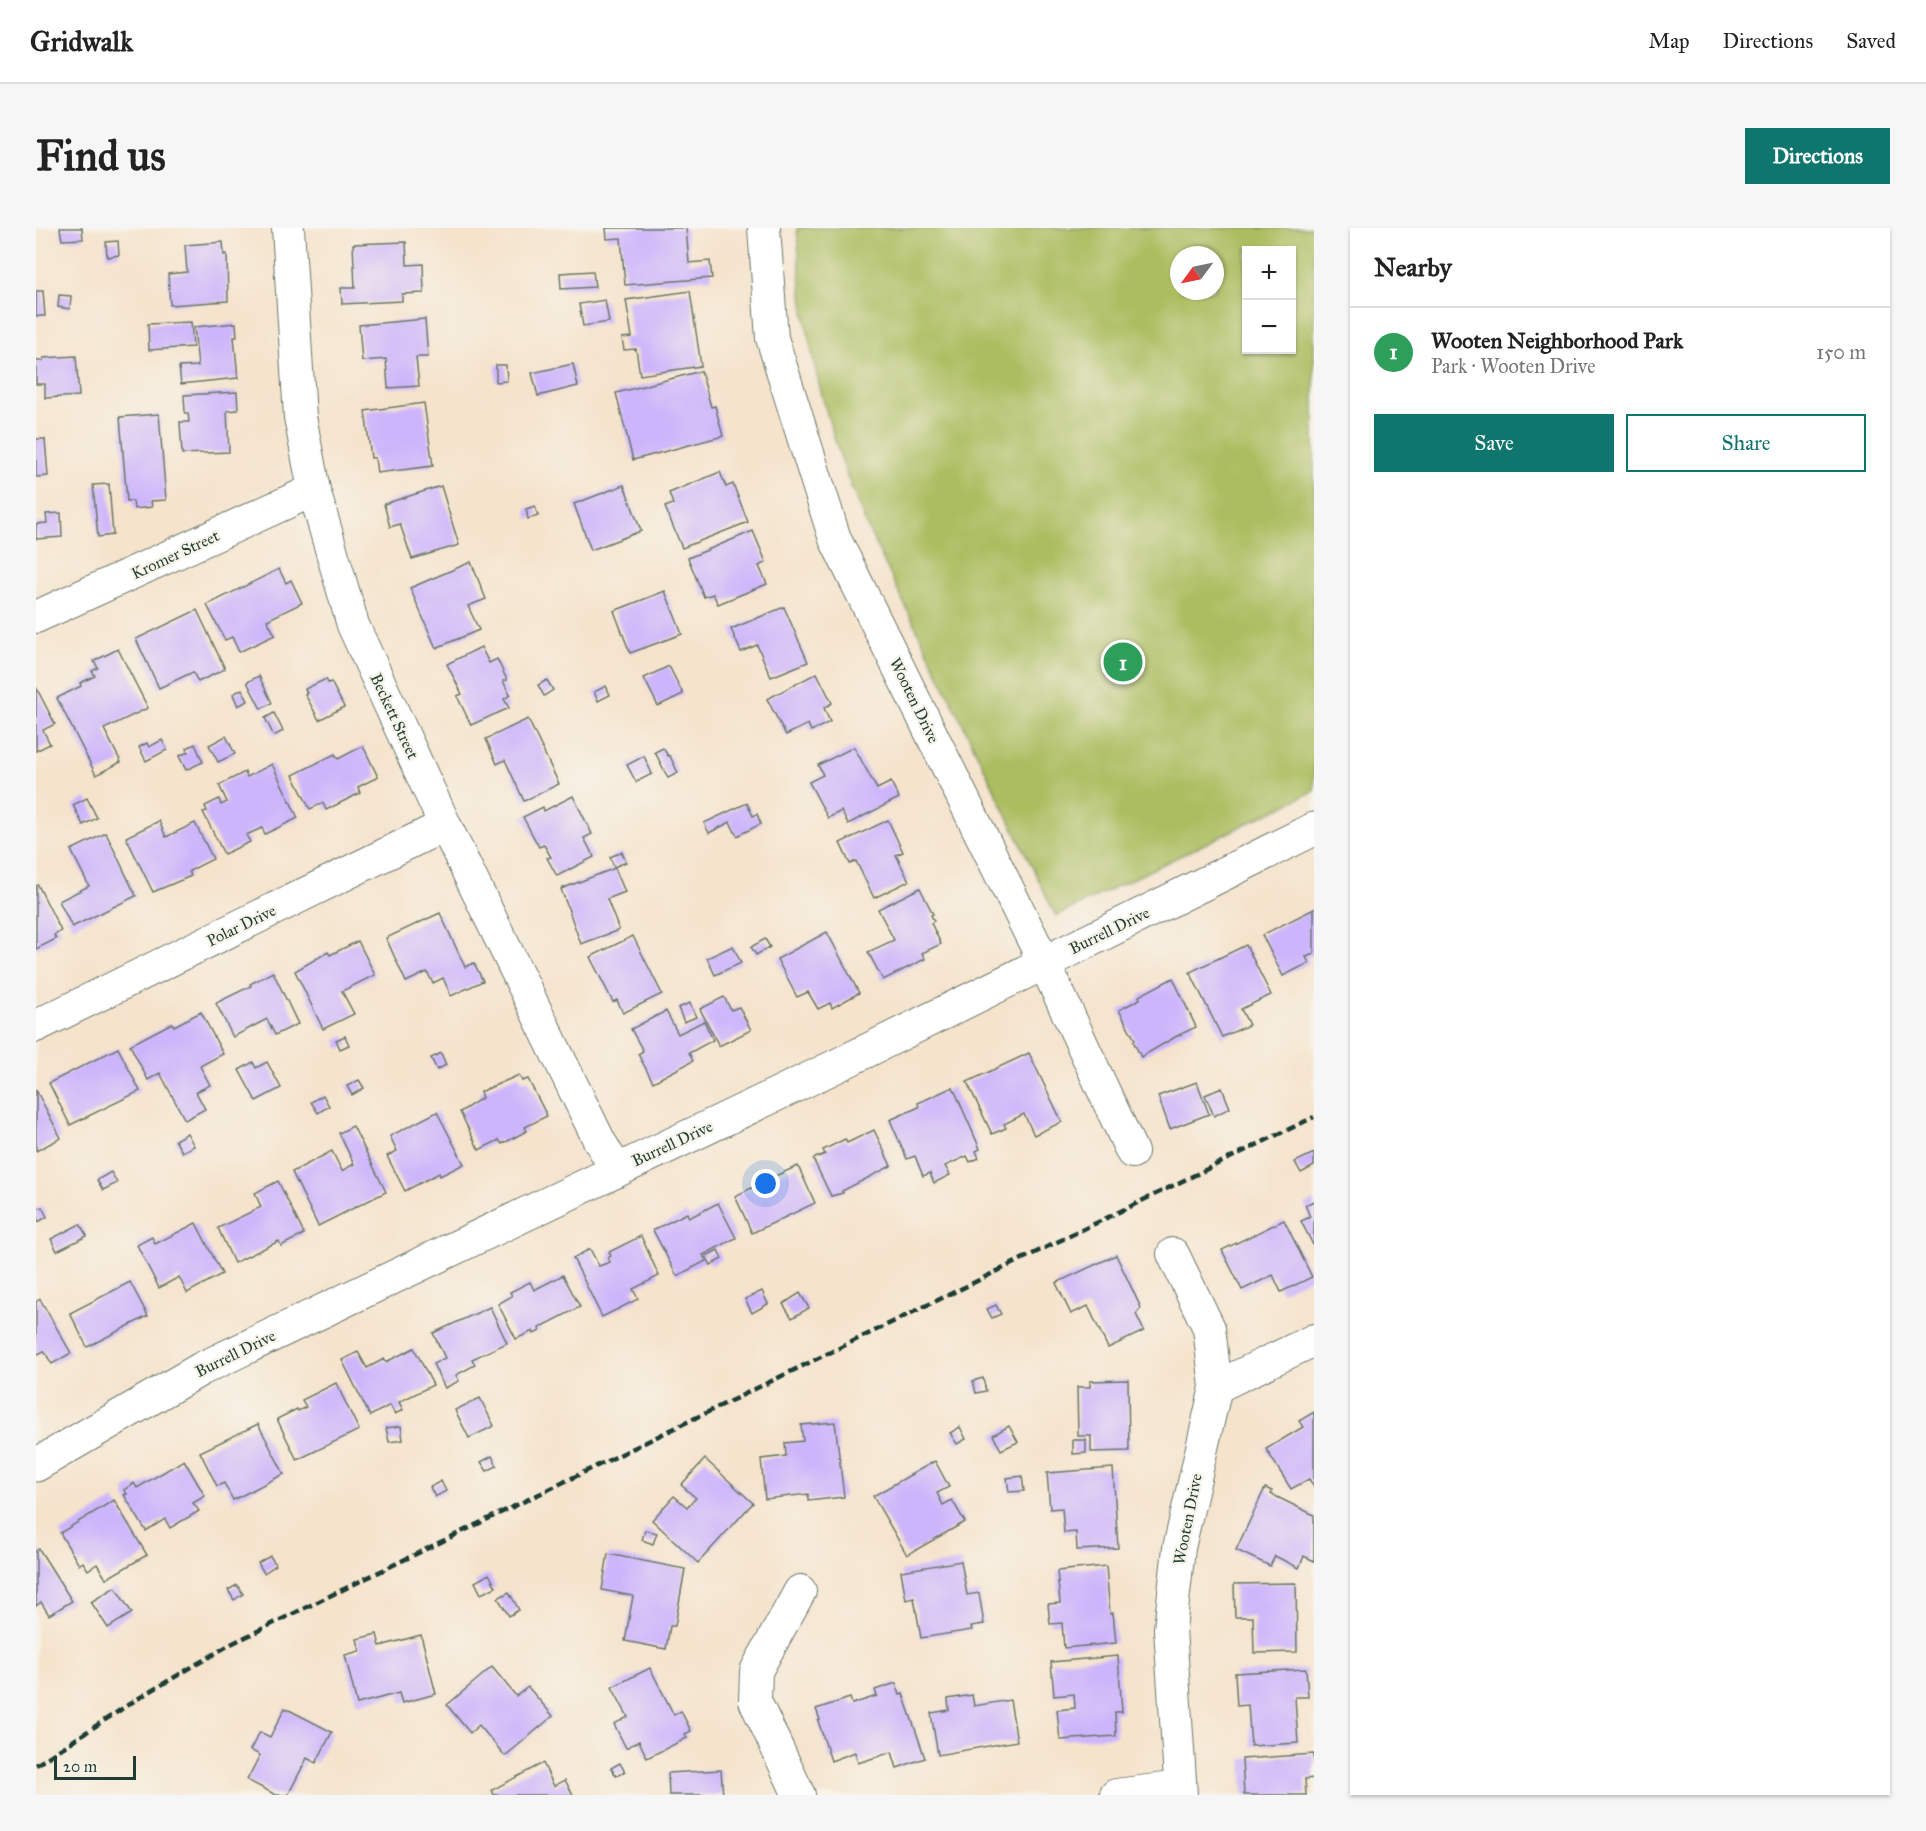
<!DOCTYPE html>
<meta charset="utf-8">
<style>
body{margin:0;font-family:"IM FELL Great Primer",serif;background:#f6f6f6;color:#222}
.controls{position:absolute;right:18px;top:18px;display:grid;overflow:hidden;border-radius:0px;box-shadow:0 2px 4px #0004}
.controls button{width:54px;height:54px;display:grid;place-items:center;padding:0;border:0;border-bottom:2px solid #e0e0e0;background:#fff;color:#222;font:30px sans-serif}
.compass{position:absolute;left:1134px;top:18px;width:54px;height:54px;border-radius:50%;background:#fff;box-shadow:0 2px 4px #0004;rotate:237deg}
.scale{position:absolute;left:18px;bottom:15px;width:82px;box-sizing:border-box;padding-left:6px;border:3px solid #1f3d34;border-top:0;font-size:16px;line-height:21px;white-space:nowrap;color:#1f3d34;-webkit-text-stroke:4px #f7f3e8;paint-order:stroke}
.you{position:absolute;left:730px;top:956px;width:21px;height:21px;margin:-15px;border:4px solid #fff;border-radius:50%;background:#1a73e8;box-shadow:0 0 0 9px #1a73e833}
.badge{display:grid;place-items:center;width:39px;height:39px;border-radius:50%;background:#0f766e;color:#fff;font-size:20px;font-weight:700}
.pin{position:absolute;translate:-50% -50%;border:3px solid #fff;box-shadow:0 2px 6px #0006}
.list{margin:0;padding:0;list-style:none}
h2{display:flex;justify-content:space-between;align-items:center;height:78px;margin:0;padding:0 24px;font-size:26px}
h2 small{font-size:20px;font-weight:400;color:#767676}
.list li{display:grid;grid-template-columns:39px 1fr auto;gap:18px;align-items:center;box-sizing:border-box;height:90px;padding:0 24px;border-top:2px solid #e0e0e0}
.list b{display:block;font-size:22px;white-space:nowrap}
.list p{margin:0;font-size:20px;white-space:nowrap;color:#767676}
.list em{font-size:20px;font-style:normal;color:#767676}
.actions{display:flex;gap:12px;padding:18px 24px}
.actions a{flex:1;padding:14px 0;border:2px solid #0f766e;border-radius:0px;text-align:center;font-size:21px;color:#0f766e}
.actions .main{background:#0f766e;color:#fff}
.map{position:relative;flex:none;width:1278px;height:1567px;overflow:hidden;border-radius:0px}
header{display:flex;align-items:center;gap:36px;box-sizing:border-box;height:84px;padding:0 30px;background:#fff;border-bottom:2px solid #e0e0e0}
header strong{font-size:28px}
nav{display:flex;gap:33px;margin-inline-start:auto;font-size:21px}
.intro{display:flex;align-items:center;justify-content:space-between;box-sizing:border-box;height:144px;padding:0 36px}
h1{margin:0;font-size:42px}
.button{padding:15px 27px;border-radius:0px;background:#0f766e;color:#fff;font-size:21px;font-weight:700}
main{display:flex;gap:36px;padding:0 36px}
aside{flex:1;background:#fff;border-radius:0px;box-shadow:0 2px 4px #0004}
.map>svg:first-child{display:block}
.green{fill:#acbd60;stroke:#667d4a;stroke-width:1.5;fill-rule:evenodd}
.building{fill:#cdb5fb}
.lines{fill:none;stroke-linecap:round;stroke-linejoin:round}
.minor-casing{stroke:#6a7769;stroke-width:34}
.tertiary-casing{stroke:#6a7769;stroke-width:35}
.minor{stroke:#fff;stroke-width:32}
.tertiary{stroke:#fff;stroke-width:33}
.rail{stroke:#1f3d34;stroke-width:4.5;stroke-dasharray:9 4.5;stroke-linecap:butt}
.labels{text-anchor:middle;stroke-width:4.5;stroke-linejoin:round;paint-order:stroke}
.street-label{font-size:16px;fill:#1f3d34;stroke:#f7f3e8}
</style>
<header>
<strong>Gridwalk</strong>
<nav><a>Map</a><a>Directions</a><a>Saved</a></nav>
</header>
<div class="intro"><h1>Find us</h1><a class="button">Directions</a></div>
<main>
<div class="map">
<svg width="1278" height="1567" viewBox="0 0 1278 1567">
<rect width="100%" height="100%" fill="#f7f3e8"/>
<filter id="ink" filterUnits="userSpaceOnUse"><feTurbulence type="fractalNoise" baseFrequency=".0167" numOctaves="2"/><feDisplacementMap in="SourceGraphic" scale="12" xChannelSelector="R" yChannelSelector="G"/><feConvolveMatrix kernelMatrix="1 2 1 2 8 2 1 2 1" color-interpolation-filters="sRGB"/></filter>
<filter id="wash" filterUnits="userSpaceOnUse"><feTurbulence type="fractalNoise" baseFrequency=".008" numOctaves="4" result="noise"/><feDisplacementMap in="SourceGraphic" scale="24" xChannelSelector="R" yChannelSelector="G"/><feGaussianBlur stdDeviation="1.35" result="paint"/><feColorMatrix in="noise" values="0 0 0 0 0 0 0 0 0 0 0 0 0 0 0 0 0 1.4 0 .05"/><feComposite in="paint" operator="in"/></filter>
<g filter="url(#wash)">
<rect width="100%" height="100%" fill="#f5e3cc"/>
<!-- green -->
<path class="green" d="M761 0H1278V563L1020 688 834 305C803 234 780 159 768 82 764 55 763 27 761 0ZM1210 22H1256V122H1210ZM1143 27H1179V63H1143Z"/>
<g id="blocks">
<!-- building -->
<g class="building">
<path d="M24 0H46L47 11 26 12Z"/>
<path d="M570 0H650L653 35 674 33 676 50 589 57 585 10 571 11Z"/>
<path d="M82 13 83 27 71 29 70 14Z"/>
<path d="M187 14 188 27 191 26 192 73 134 77 132 46 151 44 149 17Z"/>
<path d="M370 14 371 37 387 36 388 65 366 66V73L306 76 305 60H319L317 16Z"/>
<path d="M557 43 559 59 525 61 524 45Z"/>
<path d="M0 63H7L9 88H0Z"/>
<path d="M654 63 665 138 604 147 600 121 588 122 586 110 596 109 590 72Z"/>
<path d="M23 67 35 68 34 81 22 79Z"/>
<path d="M569 72 573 94 547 98 543 76Z"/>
<path d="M389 91 392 129H380L383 158 352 160 350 131 326 133 323 97Z"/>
<path d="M155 94 157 119 113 122 112 96Z"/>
<path d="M200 95 201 109H198L202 150 145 156 143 139 162 138 158 99Z"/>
<path d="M40 128 43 168 9 170V156H0V133H7V130Z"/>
<path d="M537 136 542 158 502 168 496 145Z"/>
<path d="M460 137H470L471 153 460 154Z"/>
<path d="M665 143 675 179 679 178 687 208 597 232 580 165Z"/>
<path d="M201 164 202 182 191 183 193 224 146 226 144 194H153L152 185H149L148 167Z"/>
<path d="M388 175 397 238 341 245 339 230H335L329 183Z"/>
<path d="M123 186 130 272 115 273 116 279 98 281 97 273H91L84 189Z"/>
<path d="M0 211H9L12 248 0 249Z"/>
<path d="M684 244 690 259 697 256 712 294 646 320 629 279 637 276 633 265Z"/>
<path d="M73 256 77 307 62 309 57 257Z"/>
<path d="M588 257 605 303 555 322 538 276Z"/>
<path d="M405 258 423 317 376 331 364 296 354 299 348 276Z"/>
<path d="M499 278 502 288 492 291 490 281Z"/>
<path d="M25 285 26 309 0 311V296L11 295 10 286Z"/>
<path d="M717 303 730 334 723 338 731 356 682 376 677 366 668 369 652 330Z"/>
<path d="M435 334 450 371 432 378 443 402 400 420 374 360Z"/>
<path d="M243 341 250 355 255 352 266 375 231 392 239 407 203 424 196 409 189 412 171 377Z"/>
<path d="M629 363 646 406 594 425 578 383Z"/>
<path d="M748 379 772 434 735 449 721 417 705 424 695 401Z"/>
<path d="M161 382 189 441 162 454 157 444 123 460 100 411Z"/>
<path d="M445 419 453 435 461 431 471 452 467 453 474 467 468 471 473 480 435 497 421 468 426 466 411 436Z"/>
<path d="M82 421 112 480 68 501 85 534 60 547 21 470 45 458 44 455 59 448 56 443 62 440 58 433Z"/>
<path d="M633 438 647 466 622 478 608 450Z"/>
<path d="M781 445 796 475 788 480 794 494 775 503 772 496 750 507 731 471Z"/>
<path d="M223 448 236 475 225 481 211 454Z"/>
<path d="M290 451 292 455 295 454 308 479 283 492 269 466 271 465 269 461Z"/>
<path d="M511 452 517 462 508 468 502 457Z"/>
<path d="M570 458 574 467 562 473 558 464Z"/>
<path d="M0 459 19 496 7 502 14 516 0 523Z"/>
<path d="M206 461 212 473 202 478 197 466Z"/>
<path d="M238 485 247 503 238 508 229 490Z"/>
<path d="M492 491 523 556 488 573 469 532 461 536 450 511Z"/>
<path d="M190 508 199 526 182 534 173 517Z"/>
<path d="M126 512 131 522 110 533 103 519 111 515 113 519Z"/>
<path d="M159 516 167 534 150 542 143 528 152 524 151 520Z"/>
<path d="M327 518 342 549 322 559 324 565 290 582 287 575 274 581 257 547 299 526 302 531Z"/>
<path d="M818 519 841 561 855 554 863 570 812 596 805 583 792 590 773 554 787 547 782 537Z"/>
<path d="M627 520 632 528H634L642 545 632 550 619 524Z"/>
<path d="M608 528 616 546 600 554 591 537Z"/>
<path d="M236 536 262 590 229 606 226 600 210 607 214 614 188 626 167 584 171 583 169 578 183 571 185 577 191 574 183 557 209 544 211 549Z"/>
<path d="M537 568 556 606 548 610 558 629 521 648 511 630 515 629 508 617 503 619 487 589 507 579 508 583Z"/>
<path d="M51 570 61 590 47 597 37 577Z"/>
<path d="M711 575 717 588 721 586 725 596 701 608 694 594 673 605 668 595Z"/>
<path d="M852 592 867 624 860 627 873 653 838 670 820 633 814 636 804 615Z"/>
<path d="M123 593 130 609 159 595 177 631 153 643 155 648 117 664 90 609Z"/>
<path d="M70 605 100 668 36 699 23 673 53 658 35 622Z"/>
<path d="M586 624 590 634 578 639 574 629Z"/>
<path d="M579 640 589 664 571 671 583 702 545 716 525 661Z"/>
<path d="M2 657 25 703 18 707 20 711 0 721V658Z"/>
<path d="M884 660 897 686 895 687 898 693 895 695 905 716 886 725 889 731 847 752 832 724 858 712 842 681Z"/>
<path d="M1278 681V726L1270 729 1273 735 1247 748 1226 707Z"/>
<path d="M404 685 429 739 438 735 447 753 415 768 407 750 397 755 391 744 370 754 350 710Z"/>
<path d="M791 704 823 765 796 780 794 775 782 781 772 764 761 769 741 731Z"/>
<path d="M597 708 626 766 587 785 581 772 577 774 554 729Z"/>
<path d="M729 711 734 719 720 727 715 719Z"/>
<path d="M322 713 339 747 306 763 318 786 287 801 259 743 292 724 294 727Z"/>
<path d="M1210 717 1235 767 1205 781 1213 797 1186 809 1154 744Z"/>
<path d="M697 718 705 735 679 747 671 730Z"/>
<path d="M237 744 262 796 239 807 231 791 197 809 180 775 215 758 214 756Z"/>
<path d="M1137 750 1160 799 1141 808 1105 829 1097 813 1099 812 1083 782 1104 771 1103 768Z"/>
<path d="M688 769 695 782 703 779 715 802 683 818 664 781Z"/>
<path d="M654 775 660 789 648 794 642 780Z"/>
<path d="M630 783 642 806 668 793 677 812 653 825 657 833 617 854 602 826 607 823 595 801Z"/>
<path d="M165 784 187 826 164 838 174 857 160 864 169 881 149 892 124 845 112 852 94 817 136 795 138 798Z"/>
<path d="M309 808 313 817 304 821 300 812Z"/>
<path d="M82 820 104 863 34 897 13 855Z"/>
<path d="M405 825 410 837 401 842 395 830Z"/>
<path d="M993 825 1026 894 998 907 988 886 968 896 970 900 956 906 931 854Z"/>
<path d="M217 834 220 840 231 834 245 860 220 873 203 842Z"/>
<path d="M483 847 486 853 492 851 511 888 489 899 491 903 466 916 463 912 443 922 424 884 446 870 444 864Z"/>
<path d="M323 852 328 860 316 867 311 858Z"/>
<path d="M1161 854 1173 886 1134 901 1122 868Z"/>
<path d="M917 859 944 921 940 923 943 930 934 934 931 928 909 938 914 947 898 955 894 945 887 948 879 928 871 931 854 892 883 879 882 875Z"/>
<path d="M1186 860 1194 880 1178 888 1169 867Z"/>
<path d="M0 862 25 910 0 923Z"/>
<path d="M287 867 293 878 282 885 275 874Z"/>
<path d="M401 884 428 936 404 948 403 945 369 963 351 928 361 923 354 908Z"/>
<path d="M317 898 350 964 282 998 256 944 296 923 306 943 318 936 303 905Z"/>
<path d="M838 902 855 938 806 963 807 965 795 968 777 931 789 926 787 922 809 911 811 915Z"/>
<path d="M151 905 158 918 146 924 139 912Z"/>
<path d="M1278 925V938L1265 945 1259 934Z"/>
<path d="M762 938 779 975 716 1005 699 968 726 955 725 954Z"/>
<path d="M75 944 81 955 67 962 61 952Z"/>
<path d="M242 953 268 1006 245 1018 243 1013 198 1035 182 1000 225 979 219 965Z"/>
<path d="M1278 973V1019L1265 993 1274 989 1269 977Z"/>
<path d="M682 975 700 1010 667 1027 670 1033 641 1048 617 1002 651 985 653 990Z"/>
<path d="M6 979 11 989 2 994 0 981Z"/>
<path d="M1248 992 1276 1049 1245 1064 1237 1047 1206 1062 1186 1022Z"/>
<path d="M160 995 186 1046 151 1065 143 1049 123 1060 101 1017 116 1009 119 1016Z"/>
<path d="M44 996 51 1008 21 1023 15 1011Z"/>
<path d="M605 1008 623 1048 597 1061 602 1071 566 1089 537 1030 554 1021 563 1038 574 1034 572 1030 575 1028 573 1024Z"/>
<path d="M682 1022 686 1031 675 1037 670 1028Z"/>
<path d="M1080 1027 1105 1080 1100 1086 1108 1103 1072 1120 1052 1078 1035 1086 1020 1055Z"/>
<path d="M527 1047 544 1079 503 1100 504 1103 498 1106 497 1103 480 1111 462 1076 476 1068 474 1064 494 1054 498 1062Z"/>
<path d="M94 1054 112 1088 51 1119 34 1085Z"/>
<path d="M726 1063 732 1076 716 1085 709 1071Z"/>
<path d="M764 1065 773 1080 756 1090 747 1076Z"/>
<path d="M4 1071 35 1125 16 1136 8 1123 0 1127V1074Z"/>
<path d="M960 1077 965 1086 956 1090 951 1081Z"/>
<path d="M454 1079 471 1115 436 1131 439 1137 420 1147 423 1153 409 1160 397 1136 409 1130 397 1105Z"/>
<path d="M378 1120 397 1157 363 1174 367 1182 359 1186 354 1177 334 1188 306 1132 322 1124 331 1140 348 1131 350 1134Z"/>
<path d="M947 1150 950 1163 940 1165 937 1153Z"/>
<path d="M1092 1152 1093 1223 1055 1224V1208H1042L1041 1159H1054V1153Z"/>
<path d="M300 1155 323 1202 261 1232 241 1191 261 1181 262 1183 270 1179 266 1172Z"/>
<path d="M444 1170 458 1198 433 1210 419 1182Z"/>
<path d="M1278 1184V1259L1273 1251 1255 1261 1230 1221 1267 1199 1263 1193Z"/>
<path d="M799 1194 808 1269 772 1273V1266L729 1271 725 1231 750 1228 749 1215 767 1213 765 1197Z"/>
<path d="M222 1196 248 1246 197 1272 188 1255 181 1258 164 1224Z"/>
<path d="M365 1198 367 1212 353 1214 350 1200Z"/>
<path d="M973 1198 982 1214 965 1222 957 1207Z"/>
<path d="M924 1199 930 1211 921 1216 914 1205Z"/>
<path d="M1037 1212H1050V1225L1037 1226Z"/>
<path d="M456 1228 461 1238 451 1243 445 1234Z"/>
<path d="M669 1231 717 1275 662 1335 616 1292 638 1268 651 1279 660 1270 645 1257Z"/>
<path d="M148 1232 169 1268 157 1275 163 1283 134 1300 129 1291 110 1303 88 1267 91 1266 88 1262 98 1255 101 1260Z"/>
<path d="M899 1233 913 1259 901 1265 907 1277 916 1272 929 1294 871 1327 837 1268Z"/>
<path d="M1077 1240 1082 1320 1041 1322 1040 1304 1028 1305 1026 1280 1014 1281 1011 1245Z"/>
<path d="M986 1248 988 1263 973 1264 971 1250Z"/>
<path d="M405 1253 410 1263 399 1269 394 1259Z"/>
<path d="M1229 1260 1236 1263 1235 1266 1278 1287V1333L1268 1328 1263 1340 1239 1328 1234 1338 1200 1322Z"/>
<path d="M78 1272 111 1327 70 1351 61 1336 52 1342 47 1334 43 1337 24 1305Z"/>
<path d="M609 1302 621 1305 617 1316 606 1312Z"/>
<path d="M3 1321 36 1373 13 1387 5 1374 0 1378V1323Z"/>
<path d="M572 1326 649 1341 639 1398H634L630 1421 589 1413 597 1368 566 1362Z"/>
<path d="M234 1328 240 1337 228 1345 222 1335Z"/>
<path d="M925 1333 931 1367 943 1365 948 1396 935 1398 936 1402 885 1410 878 1370 870 1372 865 1343Z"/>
<path d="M1070 1338 1074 1386 1077 1385 1080 1415 1028 1420 1026 1395 1014 1396 1012 1376 1024 1375 1021 1343Z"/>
<path d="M453 1346 460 1359 445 1366 439 1354Z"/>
<path d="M1260 1355 1261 1424 1218 1425 1217 1389H1199L1198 1356Z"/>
<path d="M201 1357 207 1366 198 1372 192 1362Z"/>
<path d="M79 1359 96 1385 72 1400 55 1374Z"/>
<path d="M473 1364 483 1382 473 1388 462 1370Z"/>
<path d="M341 1406 344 1418 385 1407 400 1466 366 1475 363 1465 321 1476 309 1427 324 1423 321 1411Z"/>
<path d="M1082 1428 1086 1484H1079L1080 1508 1024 1512 1021 1482 1039 1480 1038 1466 1018 1468 1015 1434Z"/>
<path d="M456 1439 480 1468 492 1459 517 1488 469 1528 443 1497 434 1505 411 1477Z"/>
<path d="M614 1440 638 1487 645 1483 655 1503 649 1506 651 1510 611 1530 603 1513 590 1520 578 1496 592 1489 576 1459Z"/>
<path d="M1270 1441 1272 1469H1259L1262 1515 1215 1518 1212 1477 1201 1478 1199 1445Z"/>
<path d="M860 1455 864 1467 867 1466 889 1530 861 1540 856 1524 822 1535 819 1524 795 1533 782 1493 784 1492 780 1481 814 1470 816 1476 841 1468 839 1462Z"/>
<path d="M936 1467 938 1478 974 1472 981 1513 902 1527 895 1485 913 1482 912 1471Z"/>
<path d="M249 1480 296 1504 280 1535 271 1530 252 1567H240L211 1552 224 1527 214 1522 224 1504 234 1509Z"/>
<path d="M1278 1526V1550L1269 1551 1270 1567H1208L1206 1531Z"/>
<path d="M507 1535 518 1558 529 1552 537 1567H458L456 1562Z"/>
<path d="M584 1535 589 1544 580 1548 575 1540Z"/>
<path d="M685 1542 687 1567H633L632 1545Z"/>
</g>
</g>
</g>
<g filter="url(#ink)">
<use href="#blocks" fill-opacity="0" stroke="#6a7769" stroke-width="1.5"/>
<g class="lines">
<!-- minor casing -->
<g class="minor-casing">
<g id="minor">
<path d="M252 0 264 189 278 262 317 397 409 597 563 912 580 941"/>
<path d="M728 0 736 110 799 311 1008 734 1096 924"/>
<path d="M0 389 278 262"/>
<path d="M0 798 409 597"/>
<path d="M1137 1026 1173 1100 1180 1159 1143 1320 1134 1401 1145 1567"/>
<path d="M1180 1159 1278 1112"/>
<path d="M763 1567 719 1473 720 1443 764 1363"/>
<path d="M1080 1567 1144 1559"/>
</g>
</g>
<!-- tertiary casing -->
<g class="tertiary-casing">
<path id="tertiary" d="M0 1237 165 1141 800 838 1278 601"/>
</g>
<!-- minor -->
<use href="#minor" class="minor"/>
<!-- tertiary -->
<use href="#tertiary" class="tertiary"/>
<!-- rail -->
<path class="rail" d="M0 1537 98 1473 195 1416 1278 889"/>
</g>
</g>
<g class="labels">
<!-- street labels -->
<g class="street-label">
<text transform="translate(139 326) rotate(-25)" y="6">Kromer Street</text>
<text transform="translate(879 472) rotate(64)" y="6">Wooten Drive</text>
<text transform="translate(359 488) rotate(65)" y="6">Beckett Street</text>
<text transform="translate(205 697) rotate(-26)" y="6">Polar Drive</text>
<text transform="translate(1073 702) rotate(-26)" y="6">Burrell Drive</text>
<text transform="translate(636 915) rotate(-25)" y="6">Burrell Drive</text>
<text transform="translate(199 1125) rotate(-26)" y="6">Burrell Drive</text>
<text transform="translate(1151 1291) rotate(-79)" y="6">Wooten Drive</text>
</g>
</g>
</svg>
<div class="controls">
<button>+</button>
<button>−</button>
</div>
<svg class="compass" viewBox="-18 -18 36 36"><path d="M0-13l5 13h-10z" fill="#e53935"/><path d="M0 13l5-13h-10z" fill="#767676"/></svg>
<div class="scale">20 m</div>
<div class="you"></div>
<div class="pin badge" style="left:1087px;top:434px;background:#2e9e5b">1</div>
</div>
<aside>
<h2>Nearby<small></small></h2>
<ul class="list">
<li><span class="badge" style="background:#2e9e5b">1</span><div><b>Wooten Neighborhood Park</b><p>Park · Wooten Drive</p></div><em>150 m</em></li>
</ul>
<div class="actions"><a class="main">Save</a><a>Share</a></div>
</aside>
</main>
